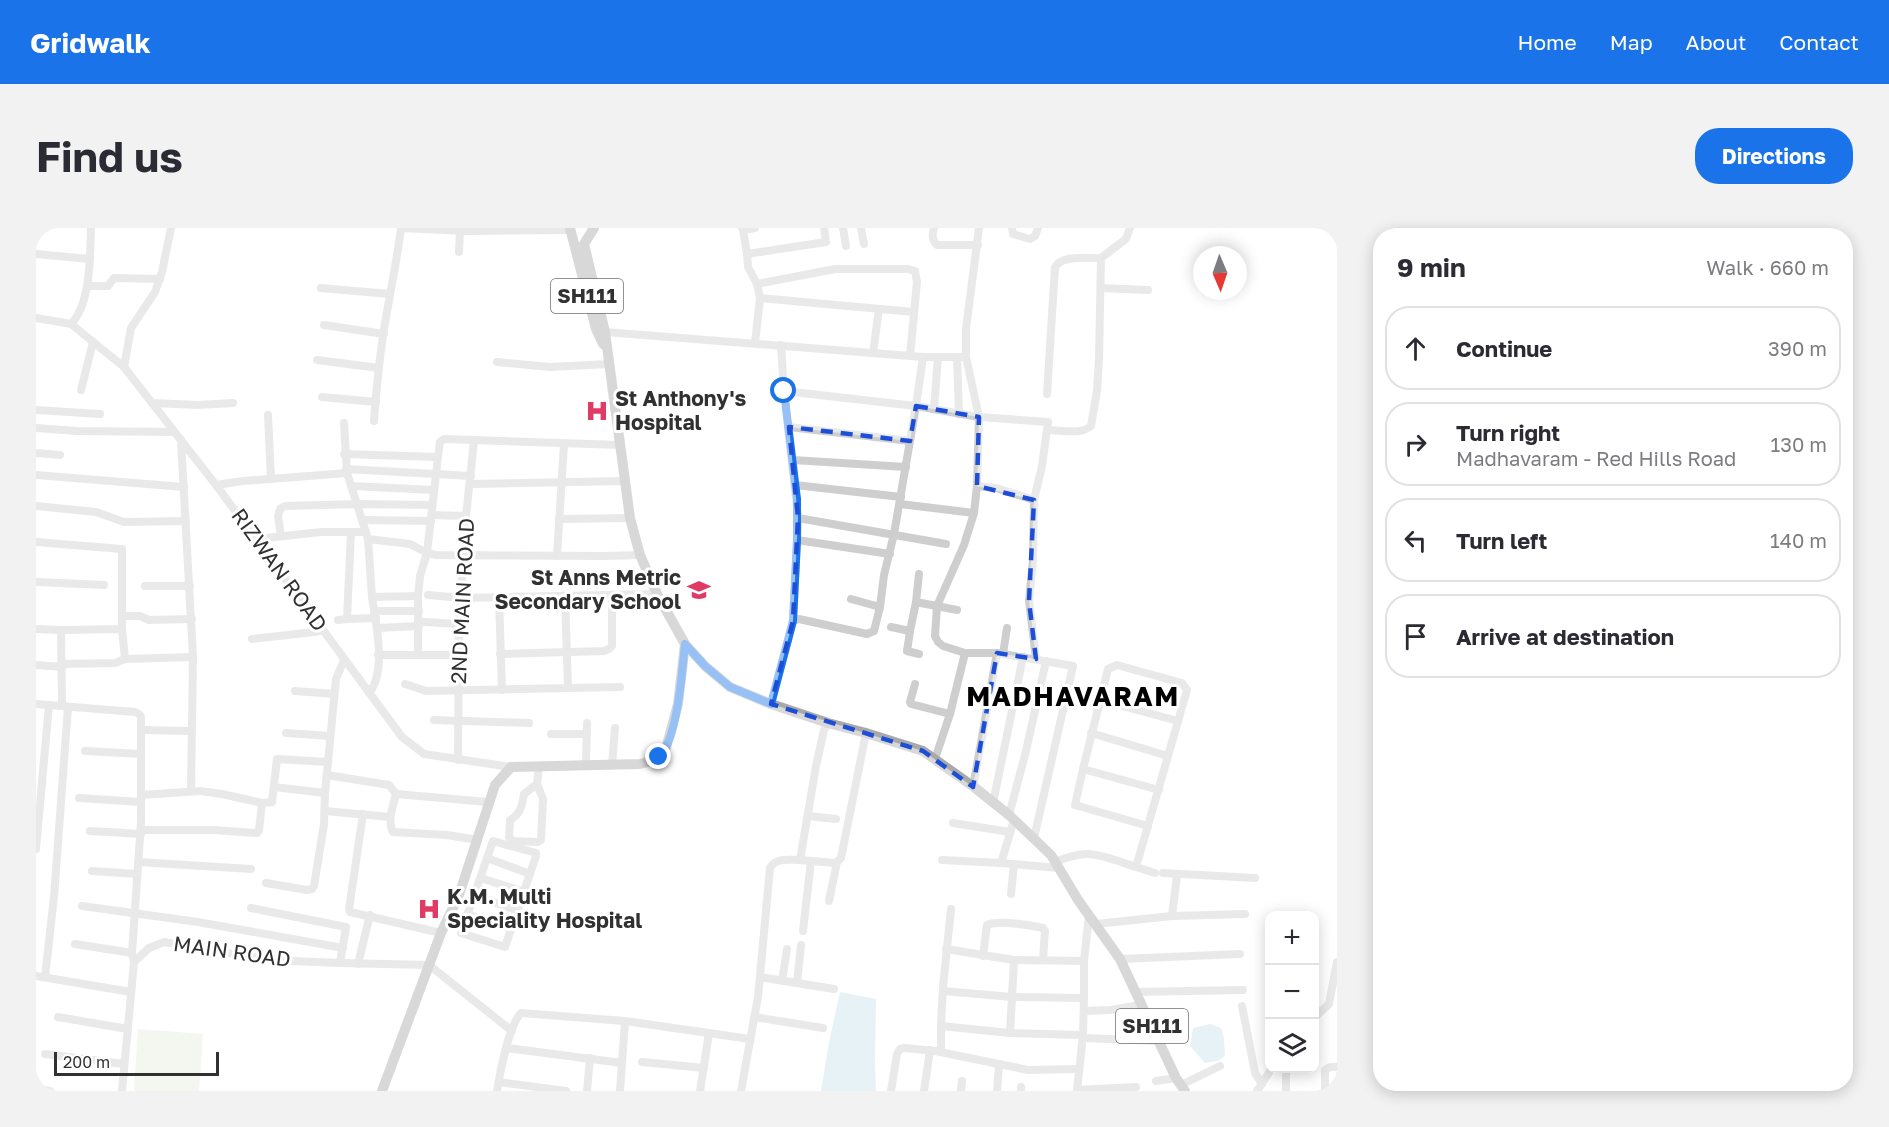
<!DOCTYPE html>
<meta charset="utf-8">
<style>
body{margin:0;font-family:"Golos Text",sans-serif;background:#f2f2f3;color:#2b2b33}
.controls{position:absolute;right:18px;bottom:18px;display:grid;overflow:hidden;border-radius:12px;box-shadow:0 3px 15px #0003}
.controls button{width:54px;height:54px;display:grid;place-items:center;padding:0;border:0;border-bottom:2px solid #e1e1e2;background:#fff;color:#2b2b33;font:30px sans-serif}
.compass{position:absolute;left:1157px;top:18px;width:54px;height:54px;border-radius:50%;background:#fff;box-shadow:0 3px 15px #0003;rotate:178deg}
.scale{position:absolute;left:18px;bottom:15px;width:165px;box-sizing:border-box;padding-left:6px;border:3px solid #313131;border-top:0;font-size:16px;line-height:21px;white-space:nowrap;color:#313131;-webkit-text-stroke:4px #fff;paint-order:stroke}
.stop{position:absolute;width:18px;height:18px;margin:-14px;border:4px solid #1a73e8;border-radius:50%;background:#fff}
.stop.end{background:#1a73e8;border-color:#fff;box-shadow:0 2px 6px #0008}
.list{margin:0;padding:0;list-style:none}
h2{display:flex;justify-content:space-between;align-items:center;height:78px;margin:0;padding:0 24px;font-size:26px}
h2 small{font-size:20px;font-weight:400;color:#7c7c81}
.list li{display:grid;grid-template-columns:39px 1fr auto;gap:18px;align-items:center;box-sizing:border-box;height:84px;margin:0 12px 12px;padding:0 12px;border:2px solid #e1e1e2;border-radius:24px}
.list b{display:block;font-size:22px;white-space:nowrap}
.list p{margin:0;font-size:20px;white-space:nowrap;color:#7c7c81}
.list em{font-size:20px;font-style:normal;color:#7c7c81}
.icon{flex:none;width:33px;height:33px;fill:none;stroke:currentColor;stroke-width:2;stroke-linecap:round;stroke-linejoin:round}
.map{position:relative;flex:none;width:1301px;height:863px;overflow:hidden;border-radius:24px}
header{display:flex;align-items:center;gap:36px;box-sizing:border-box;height:84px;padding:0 30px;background:#1a73e8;color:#fff}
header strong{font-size:28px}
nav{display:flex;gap:33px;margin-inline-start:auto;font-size:21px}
.intro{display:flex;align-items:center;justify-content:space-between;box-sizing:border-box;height:144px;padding:0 36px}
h1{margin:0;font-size:42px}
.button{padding:15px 27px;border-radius:24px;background:#1a73e8;color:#fff;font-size:21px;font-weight:700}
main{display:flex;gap:36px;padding:0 36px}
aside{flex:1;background:#fff;border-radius:24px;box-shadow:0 3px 15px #0003}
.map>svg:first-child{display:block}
.green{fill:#e6eadd}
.water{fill:#cae3ea}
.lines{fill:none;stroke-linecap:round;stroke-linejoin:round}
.minor{stroke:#cecece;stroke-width:8}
.major{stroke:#a9a9a9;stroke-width:10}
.route{stroke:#1a73e8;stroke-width:8}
.marked{fill:none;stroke:#1d4ed8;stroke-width:4.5;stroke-dasharray:12 8;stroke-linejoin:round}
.labels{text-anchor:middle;stroke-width:6;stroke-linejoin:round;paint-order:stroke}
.shield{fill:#fff;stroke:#6f6f6f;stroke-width:1.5}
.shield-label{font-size:20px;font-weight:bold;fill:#313131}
.poi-label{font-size:21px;font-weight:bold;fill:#313131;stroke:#fff;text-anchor:start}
.street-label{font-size:21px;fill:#313131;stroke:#fff}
.district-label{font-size:27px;font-weight:bold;letter-spacing:1.5px;fill:#000;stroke:#fff}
</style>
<header>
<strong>Gridwalk</strong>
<nav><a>Home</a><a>Map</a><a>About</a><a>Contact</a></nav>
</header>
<div class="intro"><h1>Find us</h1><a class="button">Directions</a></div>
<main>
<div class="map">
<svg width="1301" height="863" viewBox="0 0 1301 863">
<rect width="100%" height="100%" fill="#fff"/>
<!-- green -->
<path class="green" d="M102 801 167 806 163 863H98Z"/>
<!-- water -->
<g class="water">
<path d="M804 764 840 771 839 836 840 863H785L793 814Z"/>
<path d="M1174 796 1185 800 1188 810 1189 828 1181 833 1169 835 1154 818 1157 800Z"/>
</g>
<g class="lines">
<!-- minor -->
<g class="minor">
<path d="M706 0 707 2 719 0"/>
<path d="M807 0 810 18"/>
<path d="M825 0 828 16"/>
<path d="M898 0C896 5 896 13 901 17H942"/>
<path d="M943 0 930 101V129L943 189 941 258 938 285 928 317 901 378 899 408 902 414 907 418 929 425H961L1037 438 998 610"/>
<path d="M976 0 977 6 994 11 999 8 1002 0"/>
<path d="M707 2 711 26 790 14 788 0"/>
<path d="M423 24 424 3"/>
<path d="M0 26 54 31"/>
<path d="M711 26 712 39 721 56"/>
<path d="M51 58H72L78 50 124 51"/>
<path d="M285 60 354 66"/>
<path d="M1065 60 1112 62"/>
<path d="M724 70 878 84"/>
<path d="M0 90 35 96 88 139 180 257 366 509 388 526 475 539"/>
<path d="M35 96C55 76 54 27 55 0"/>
<path d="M288 97 348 106"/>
<path d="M569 104 887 129H930"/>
<path d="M719 115 724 70 721 56 799 41H872L879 43 881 54 874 128"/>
<path d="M745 117 748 163"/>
<path d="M837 125 843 81"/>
<path d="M887 129 880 178 943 189 1012 194 1006 238 998 272 997 332 993 373 1000 431"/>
<path d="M921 129 923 186"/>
<path d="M281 132 343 140"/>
<path d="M461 134 514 139 573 136"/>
<path d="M88 139 95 100 119 64 126 44 135 0"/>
<path d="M45 162 57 114"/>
<path d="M1011 166 1019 39C1027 26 1051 31 1065 30"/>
<path d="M286 169 340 174"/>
<path d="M116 175 162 177 197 175"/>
<path d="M898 181 902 129"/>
<path d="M0 182 64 186"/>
<path d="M232 187 235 251"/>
<path d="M338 193C341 153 345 112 353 73 357 49 362 25 365 0L431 3 534 2"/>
<path d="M308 195 311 245 332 311 336 369 382 368"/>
<path d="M753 199 874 213"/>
<path d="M0 200 41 203 138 204"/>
<path d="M1012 202C1025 202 1046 207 1055 198L1061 163 1063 131 1065 30 1090 11 1094 0"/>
<path d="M145 212 157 429 155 563"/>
<path d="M0 225 24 227"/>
<path d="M308 226 402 229 391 325 384 348 382 368V427"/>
<path d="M402 229 404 214 408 211 585 217"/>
<path d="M757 232 870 239"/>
<path d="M310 241 435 248"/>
<path d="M0 247 148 259"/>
<path d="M435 256 589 253"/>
<path d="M180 257 207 253 311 245"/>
<path d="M759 257 865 269"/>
<path d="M315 258 398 262"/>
<path d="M941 258 960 260 998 272"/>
<path d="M864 276 938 285"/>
<path d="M0 278 60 284 88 294 150 293"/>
<path d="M396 287 430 288"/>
<path d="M762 290 761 312 854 326"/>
<path d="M523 291 594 290"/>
<path d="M327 292 395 293"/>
<path d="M315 304 311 391 340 390"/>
<path d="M245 308 242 288 244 281 249 278 322 276 396 277"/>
<path d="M221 311 285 304H330"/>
<path d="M332 311 374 316 391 325 400 327 569 328 604 327"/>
<path d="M0 314 86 321V401"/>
<path d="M521 328 528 216"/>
<path d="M883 346 880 374 921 382"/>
<path d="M0 354 68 357"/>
<path d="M109 358H154"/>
<path d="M392 367 426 370 621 366"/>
<path d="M529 368 532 460"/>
<path d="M463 369 466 462"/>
<path d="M844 379 848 347 858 306 880 178 748 163 762 290 910 316"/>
<path d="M338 383H383"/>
<path d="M87 388H104L113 392 156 391"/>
<path d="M302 392 311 391"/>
<path d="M757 393 761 312"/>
<path d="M388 394 423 396"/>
<path d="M855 399 874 403 880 374"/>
<path d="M341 400 383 398"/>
<path d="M0 401 25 402"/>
<path d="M874 403 871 423 883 426"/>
<path d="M216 411 278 404 287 402"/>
<path d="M464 426 568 423 573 421 576 418V367"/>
<path d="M967 426 971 400"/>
<path d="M342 427H423"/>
<path d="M25 436 79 435 89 431"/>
<path d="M0 437 26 439"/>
<path d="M369 456 390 463 584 459"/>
<path d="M879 456 874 474 875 476 914 486 899 531"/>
<path d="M259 463 298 466"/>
<path d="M333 465C351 443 340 396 336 369"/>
<path d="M1064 472 1142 493"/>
<path d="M0 476 99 484 103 486 105 489V594L96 725 98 734"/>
<path d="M735 476 757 393 763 391 831 406 838 403 844 379 815 371"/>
<path d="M26 478 25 402 86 401 89 431 157 429"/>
<path d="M914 486 929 425"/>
<path d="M398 492 493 495"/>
<path d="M105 502 155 503"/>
<path d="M250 505 294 508"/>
<path d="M515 506H551"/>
<path d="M49 523 105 526"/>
<path d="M422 532 423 396 430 288 438 213"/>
<path d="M550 537 551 495"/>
<path d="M576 537 579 500"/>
<path d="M1047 541 1039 577 1112 598"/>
<path d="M291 547 353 557 360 566 452 574"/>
<path d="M501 556 488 566C486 577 485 586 474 592L473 609 477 613 502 614 505 612 507 571 501 556 503 539"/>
<path d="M238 559 289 565"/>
<path d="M937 559 961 425"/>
<path d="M1123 562 1047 541 1072 441 1081 437 1146 455 1151 462 1132 528"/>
<path d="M360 566C357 578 351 593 357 604L411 607 442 612"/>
<path d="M43 570 105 574"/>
<path d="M226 575 236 574 241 531 292 534"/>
<path d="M957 575 987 429"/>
<path d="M289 583 354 589"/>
<path d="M327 586 313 681 314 684 405 705"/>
<path d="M973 587 990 523 1010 433"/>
<path d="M772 588 800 591"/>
<path d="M978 592 965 635 1022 640"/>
<path d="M917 595 974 604"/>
<path d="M105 602H177L221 605 223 602 226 575 186 566 164 563 105 567"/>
<path d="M54 603 105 606"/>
<path d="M457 613 500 625V628L469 719 425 705Z"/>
<path d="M0 621 13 477"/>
<path d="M451 630 494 646"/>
<path d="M764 632 799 635 801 634 805 630 830 505"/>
<path d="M906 632 965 635"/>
<path d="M102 634 215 641"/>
<path d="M1019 634C1056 619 1065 628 1100 639L1132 528 1055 505"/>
<path d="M1100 639 1119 645"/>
<path d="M56 643 101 646"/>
<path d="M1127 645 1219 650"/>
<path d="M445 650 488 664"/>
<path d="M230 655 271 662 276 661 278 658 288 596 289 565 300 451 308 432"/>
<path d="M975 666 978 636"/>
<path d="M439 667 482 683"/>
<path d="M793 673 801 634"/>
<path d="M46 678 162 694 307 720"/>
<path d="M215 680 310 699 304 735"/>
<path d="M431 686 475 701"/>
<path d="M480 687 497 692"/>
<path d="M1136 688 1141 647"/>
<path d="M1060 696 1136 688 1209 686"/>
<path d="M767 703 775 633"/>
<path d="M39 716 96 725"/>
<path d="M910 721 978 732 1048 733"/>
<path d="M947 728 951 697C963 692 994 697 1007 700L1009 703 1007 732"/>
<path d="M1084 731 1204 726"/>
<path d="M322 736 334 687"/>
<path d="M0 748 95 764"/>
<path d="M9 749 18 669 32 479"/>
<path d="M724 749 798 761"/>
<path d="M746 753 751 721"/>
<path d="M761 755 765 717"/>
<path d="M907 763 976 769 1048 770V733L1053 687"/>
<path d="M1099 764 1207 762"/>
<path d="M1206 778 1219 845 1226 856"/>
<path d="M1048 783 1075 782 1104 777"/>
<path d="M22 789 92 801"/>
<path d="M718 789 787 800"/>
<path d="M1278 790 1293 776 1301 734"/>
<path d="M905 798 907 759 915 681"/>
<path d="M974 805 978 732"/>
<path d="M1047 810 1123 813"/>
<path d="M471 820 586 835"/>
<path d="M905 824V798L974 805 1047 807"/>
<path d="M9 826 88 836"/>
<path d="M606 834 668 840"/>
<path d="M1120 853 1140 850"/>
<path d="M463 854 530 863"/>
<path d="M1145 857 1184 838"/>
<path d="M985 859V863"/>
<path d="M0 861 14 863"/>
<path d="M1041 862 1100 859"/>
<path d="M86 863 98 734 113 720 128 714 233 732 304 735 393 737 476 803"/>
<path d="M461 863C464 845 473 797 485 785L589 793 714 811"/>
<path d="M551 863 554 830"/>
<path d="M584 863 589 793"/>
<path d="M664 863 673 805"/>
<path d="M705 863 722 769 734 640C740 629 754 632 764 632L780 538 788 502 792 495"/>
<path d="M855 863 861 826 864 821 869 820 899 823 992 842 1043 841"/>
<path d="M888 863 894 822"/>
<path d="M925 863 926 853"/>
<path d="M961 863 963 836"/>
<path d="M1041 863 1047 807 1048 770"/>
<path d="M1221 863 1236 840"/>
<path d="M1250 863V840"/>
<path d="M1289 863V842L1294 839H1301"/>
</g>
<!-- major -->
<g class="major">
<path d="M534 0 560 101 567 116"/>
<path d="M558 0 548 16 569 104 594 290 604 327 621 366 649 416 669 438 694 459 735 476 792 495 830 505 887 523 938 559 973 587 1015 627 1042 672 1084 731 1140 850 1149 863"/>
<path d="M346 863 405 705 423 667 459 557 475 539 604 536 619 532 630 520 642 476 649 416"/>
</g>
</g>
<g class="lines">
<!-- route -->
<path class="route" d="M623 529C642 511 646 442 649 416L669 438 694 459 735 476 757 393 761 312V271L748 163"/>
</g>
<!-- marked area -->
<path d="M0 0H1301V863H0ZM880 178 943 189 941 258 998 272 993 373 1000 431 961 425 937 559 887 523 735 476 757 393 762 290 753 199 874 213Z" fill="#fff" fill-opacity=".55" fill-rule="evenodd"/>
<path class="marked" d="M880 178 943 189 941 258 998 272 993 373 1000 431 961 425 937 559 887 523 735 476 757 393 762 290 753 199 874 213Z"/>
<!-- icons -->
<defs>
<g id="hospital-bare" transform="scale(1.8)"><path d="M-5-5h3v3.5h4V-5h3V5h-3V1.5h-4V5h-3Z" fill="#e03b64" stroke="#fff" stroke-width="2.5" paint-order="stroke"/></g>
<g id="school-bare" transform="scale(1.8)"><path d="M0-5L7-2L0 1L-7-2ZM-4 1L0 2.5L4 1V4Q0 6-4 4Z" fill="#e03b64" stroke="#fff" stroke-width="2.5" paint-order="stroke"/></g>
</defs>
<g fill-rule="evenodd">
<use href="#hospital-bare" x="561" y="183"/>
<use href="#school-bare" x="663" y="362"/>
<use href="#hospital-bare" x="393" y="681"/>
</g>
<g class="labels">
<!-- shield labels -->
<g class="shield">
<rect x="515" y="51" width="72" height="34" rx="4.5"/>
<rect x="1080" y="781" width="72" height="34" rx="4.5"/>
</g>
<g class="shield-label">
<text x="551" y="75">SH111</text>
<text x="1116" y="805">SH111</text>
</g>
<!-- poi labels -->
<g class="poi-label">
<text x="579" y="178">St Anthony's<tspan x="579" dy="24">Hospital</tspan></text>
<text x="645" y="357" text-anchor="end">St Anns Metric<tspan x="645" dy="24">Secondary School</tspan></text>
<text x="411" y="676">K.M. Multi<tspan x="411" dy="24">Speciality Hospital</tspan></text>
</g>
<!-- street labels -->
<g class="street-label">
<text transform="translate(243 342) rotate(54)" y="7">RIZWAN ROAD</text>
<text transform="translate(427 373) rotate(-87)" y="7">2ND MAIN ROAD</text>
<text transform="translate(196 724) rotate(8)" y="7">MAIN ROAD</text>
</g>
<!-- district labels -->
<g class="district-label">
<text x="1037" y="478">MADHAVARAM</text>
</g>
</g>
</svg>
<div class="controls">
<button>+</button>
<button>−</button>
<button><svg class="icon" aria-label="layers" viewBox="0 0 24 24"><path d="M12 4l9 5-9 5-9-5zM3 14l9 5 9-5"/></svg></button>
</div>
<svg class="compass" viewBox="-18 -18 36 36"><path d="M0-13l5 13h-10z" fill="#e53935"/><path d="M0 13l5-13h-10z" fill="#7c7c81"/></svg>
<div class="scale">200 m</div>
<div class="stop" style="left:748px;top:163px"></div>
<div class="stop end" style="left:623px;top:529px"></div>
</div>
<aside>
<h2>9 min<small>Walk · 660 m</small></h2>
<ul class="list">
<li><svg class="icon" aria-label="ahead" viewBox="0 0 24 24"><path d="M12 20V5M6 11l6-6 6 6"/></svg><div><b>Continue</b></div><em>390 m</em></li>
<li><svg class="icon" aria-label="right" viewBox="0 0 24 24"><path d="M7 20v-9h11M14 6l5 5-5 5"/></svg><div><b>Turn right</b><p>Madhavaram - Red Hills Road</p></div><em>130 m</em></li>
<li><svg class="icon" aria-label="left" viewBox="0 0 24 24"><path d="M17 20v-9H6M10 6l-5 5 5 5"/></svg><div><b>Turn left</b></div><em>140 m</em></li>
<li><svg class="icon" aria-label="arrive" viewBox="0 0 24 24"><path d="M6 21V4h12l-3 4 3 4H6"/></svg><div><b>Arrive at destination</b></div></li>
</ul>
</aside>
</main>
